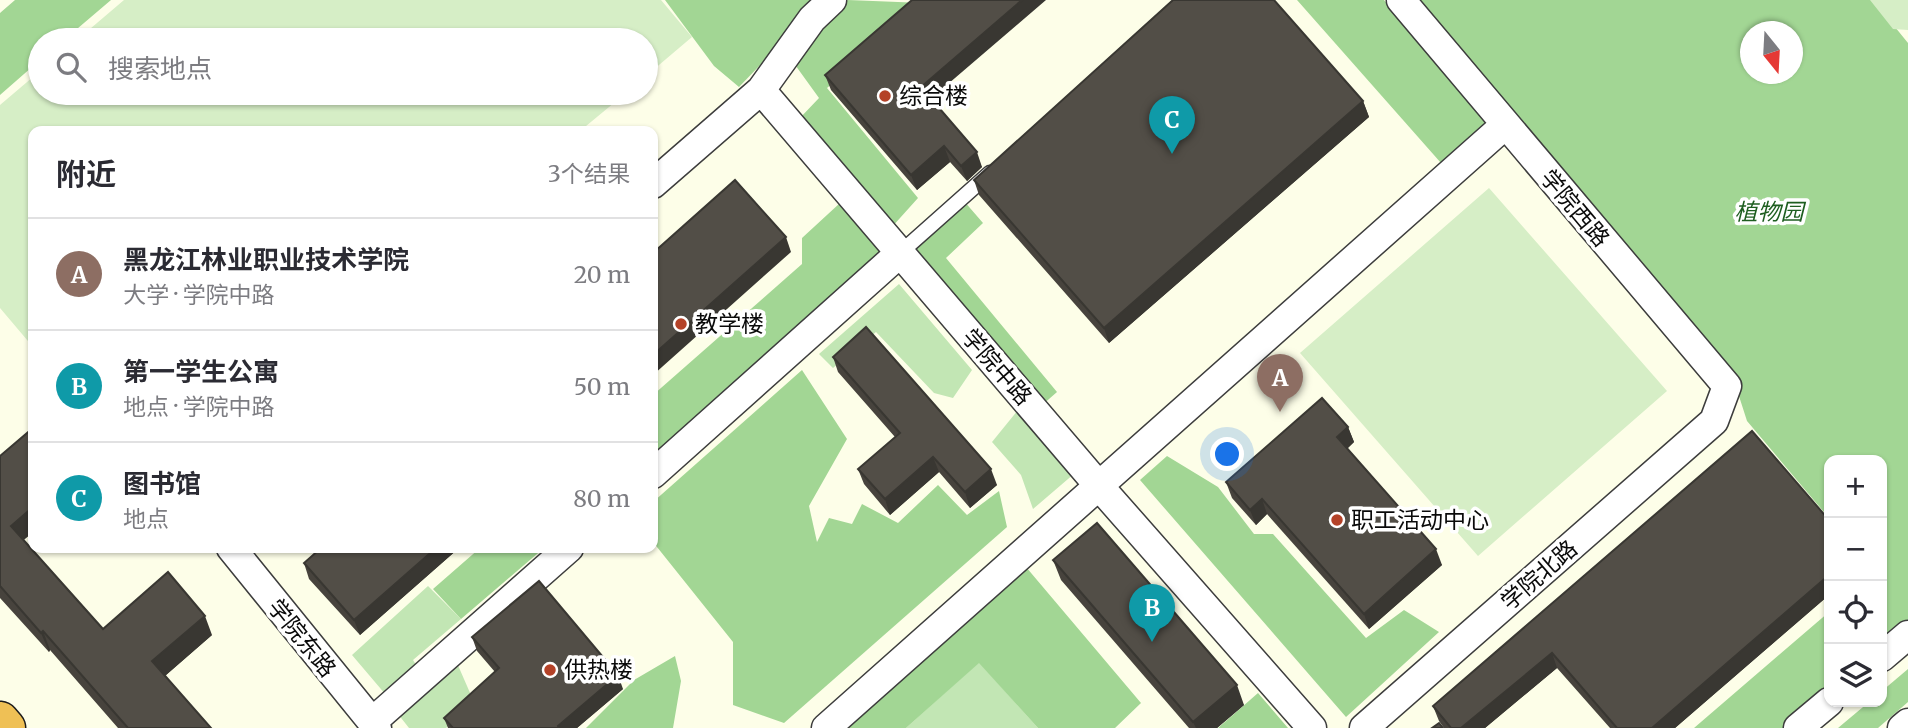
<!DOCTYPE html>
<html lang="zh">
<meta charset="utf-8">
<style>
body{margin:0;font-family:Merriweather,"Noto Sans SC",serif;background:#f7f7f7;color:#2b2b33}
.controls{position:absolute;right:21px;bottom:21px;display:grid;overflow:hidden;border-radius:14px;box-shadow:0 2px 5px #0004}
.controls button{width:63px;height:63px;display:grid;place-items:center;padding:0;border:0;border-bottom:2px solid #e1e1e2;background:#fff;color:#2b2b33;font:35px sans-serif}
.compass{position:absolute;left:1740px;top:21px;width:63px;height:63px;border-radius:50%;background:#fff;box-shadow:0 2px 5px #0004;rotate:162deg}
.you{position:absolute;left:1228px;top:455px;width:24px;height:24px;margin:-18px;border:5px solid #fff;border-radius:50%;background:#1a73e8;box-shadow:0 0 0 10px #1a73e833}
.badge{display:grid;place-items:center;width:46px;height:46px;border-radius:50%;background:#b44228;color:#fff;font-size:23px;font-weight:700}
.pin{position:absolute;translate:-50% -58px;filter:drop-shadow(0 2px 4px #0008)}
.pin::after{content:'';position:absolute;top:37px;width:24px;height:21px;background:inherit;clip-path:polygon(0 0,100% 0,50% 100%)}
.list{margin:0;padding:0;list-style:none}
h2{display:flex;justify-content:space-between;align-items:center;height:91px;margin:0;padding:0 28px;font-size:30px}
h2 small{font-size:23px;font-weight:400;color:#7c7c81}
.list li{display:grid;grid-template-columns:46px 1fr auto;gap:21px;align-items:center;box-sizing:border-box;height:112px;padding:0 28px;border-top:2px solid #e1e1e2}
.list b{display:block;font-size:26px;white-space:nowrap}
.list p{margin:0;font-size:23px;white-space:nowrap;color:#7c7c81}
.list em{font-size:23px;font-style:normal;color:#7c7c81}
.icon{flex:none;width:38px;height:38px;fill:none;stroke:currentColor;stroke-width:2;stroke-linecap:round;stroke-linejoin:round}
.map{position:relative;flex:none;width:1908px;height:728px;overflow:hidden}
.search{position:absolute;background:#fff;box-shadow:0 2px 5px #0004;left:28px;top:28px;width:630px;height:77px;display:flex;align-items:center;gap:18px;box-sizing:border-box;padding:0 24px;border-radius:38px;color:#7c7c81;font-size:26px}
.panel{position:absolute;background:#fff;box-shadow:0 2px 5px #0004;left:28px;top:126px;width:630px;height:427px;border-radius:14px}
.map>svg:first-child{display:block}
.green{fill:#c2e6b4}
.forest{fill:#a2d694;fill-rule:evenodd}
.pitch{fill:#d6eec6}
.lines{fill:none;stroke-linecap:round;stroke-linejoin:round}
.lane-casing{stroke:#3d3d3d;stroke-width:17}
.street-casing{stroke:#3d3d3d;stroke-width:31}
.highway-casing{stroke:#1b1b1b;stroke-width:41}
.lane{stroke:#fff;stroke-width:14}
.street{stroke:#fff;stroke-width:28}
.highway{stroke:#efc055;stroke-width:38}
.wall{fill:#47433d}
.shaded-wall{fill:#393732}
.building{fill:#524e47;stroke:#393732;stroke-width:2}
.poi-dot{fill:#b44228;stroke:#fff;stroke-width:2.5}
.labels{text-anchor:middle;stroke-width:7;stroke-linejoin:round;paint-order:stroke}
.poi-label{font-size:23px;fill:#0a0a0a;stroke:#fff;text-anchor:start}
.street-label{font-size:23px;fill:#0a0a0a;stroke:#fff}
.park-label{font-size:23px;font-style:italic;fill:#1e5e20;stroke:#fff}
</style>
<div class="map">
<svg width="1908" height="728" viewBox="0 0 1908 728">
<rect width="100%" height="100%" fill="#fdfee8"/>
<path class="green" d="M899,284L972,370L953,398L934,393L876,332L833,368L819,354Z
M1018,410L1075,473L1033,509L1021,475L992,442Z
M428,586L461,619L413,660L418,668L386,695L352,655Z
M979,662L1038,728H906Z
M457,663L474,702L446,728H409L398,714Z"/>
<path class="forest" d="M15,0H111L64,40H40V60L0,95V13Z
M665,0H823L739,87L714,66Z
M848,0L923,3L827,88L918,198L891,228L799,119L819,98L793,62L819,24Z
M1297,0H1384L1489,121L1441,163Z
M1420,0H1873L1908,43V624L1882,646V460H1829V518L1747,421L1738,393ZM1750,32H1792V74H1750Z
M957,193L983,223L946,258L1057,392L1041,406L902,243Z
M840,203L885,255L653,454V395L802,264V238Z
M802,370L847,439L809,506L817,542L829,518L852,524L862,504L898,523L938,485L967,515L999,491L1007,527L784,723L733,705V642L653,542V502Z
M1167,456L1218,487L1254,534H1273L1366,638L1404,610L1439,632L1346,717L1140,480Z
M480,548H544L461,619L433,589Z
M1026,567L1141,703L1115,728H1038L979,663L906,728H840Z
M1829,612V691L1786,728H1694Z
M675,656L681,681L673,728H586L634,680Z
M1908,669V702L1878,728H1838L1869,702H1882V691Z
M1258,693L1288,728H1218Z"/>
<path class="pitch" d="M124,0H661L692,37L646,76V40H77Z
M1870,0H1908V30L1893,29Z
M40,71V93H626L580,131H33V347L0,308V105Z
M1489,188L1667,391L1478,556L1300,353Z"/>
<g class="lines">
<g class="lane-casing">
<path id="lane" d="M900,253L990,173"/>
</g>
<g class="street-casing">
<path id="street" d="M832,0L812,19L761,90L1099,486L1312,728
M653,184L761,90
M653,474L900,253
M231,548L377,728
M1882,657L1908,635
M372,722L569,548
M826,728L1505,125
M1364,728L1714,421L1727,386L1401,0
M1798,728L1829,702
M1902,728L1908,723"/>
</g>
<g class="highway-casing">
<path id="highway" d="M0,721L6,728"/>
</g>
<use href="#lane" class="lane"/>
<use href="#street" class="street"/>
<use href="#highway" class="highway"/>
</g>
<path class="wall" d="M825,75L931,98L982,167L967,181L950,162L917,190L831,90Z
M1363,101L1369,117L1109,343L979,195L974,180Z
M833,357L997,485L970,508L939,472L890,515L864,484L858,469L895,437L838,372Z
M1348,427L1354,442L1347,449L1442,565L1369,629L1267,514L1256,525L1232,498L1226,482Z
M33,428V532L23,540L103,629L212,635L165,676L211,728H118L50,650L49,652L0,598V456Z
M1829,520V595L1675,728H1610L1557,668L1485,728H1444L1439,721L1433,706Z
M321,548H459L360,635L309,579L304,563Z
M1053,560L1244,705L1217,728H1189L1061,580Z
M472,637L623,689L577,728H448L444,718L495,672L477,651Z"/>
<path class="shaded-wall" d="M1022,0H1046L927,102L921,87Z
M1363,101L1369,117L1109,343L1104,328Z
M944,146L950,162L917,190L911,175Z
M977,152L982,167L967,181L961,166Z
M786,237L791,252L653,375V355Z
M1348,427L1354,442L1342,453L1337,437Z
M933,457L939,472L890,515L885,499Z
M991,469L997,485L970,508L965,492Z
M1262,499L1267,514L1256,525L1250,510Z
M33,507V532L18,545L11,526Z
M436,548H459L360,635L354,620Z
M1436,549L1442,565L1369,629L1364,614Z
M1829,575V595L1675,728H1652Z
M205,616L212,635L159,681L152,661Z
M43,631L50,650L49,652L41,633Z
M1552,653L1557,668L1485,728H1461Z
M618,675L623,689L577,728H558V726Z
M1237,685L1244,705L1217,728H1196L1193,722Z"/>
<path class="building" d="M912,0H1022L921,87L977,152L961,166L944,146L911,175L825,75Z
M1173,0H1274L1363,101L1104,328L974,180Z
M735,180L786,237L653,355V253Z
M866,327L991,469L965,492L933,457L885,499L858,469L900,433L833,357Z
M1322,398L1348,427L1337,437L1436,549L1364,614L1262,499L1250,510L1226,482Z
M33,428V507L11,526L103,629L168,572L205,616L152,661L211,728H128L43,631L41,633L0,586V456Z
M1752,431L1829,520V575L1652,728H1617L1552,653L1461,728H1451L1433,706Z
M1097,523L1237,685L1193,722L1053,560Z
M321,548H436L354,620L304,563Z
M539,581L618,675L558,726L559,728H453L444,718L499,668L472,637Z
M1439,723L1443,728H1432Z"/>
<g class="poi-dot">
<circle cx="885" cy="96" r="7"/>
<circle cx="681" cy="324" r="7"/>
<circle cx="1337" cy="520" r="7"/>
<circle cx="550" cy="670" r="7"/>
</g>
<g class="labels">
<g class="poi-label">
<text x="899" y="104">综合楼</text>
<text x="695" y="332">教学楼</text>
<text x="1351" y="528">职工活动中心</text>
<text x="564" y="678">供热楼</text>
</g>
<g class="street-label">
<text transform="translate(1575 208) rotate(50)" y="8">学院西路</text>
<text transform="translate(997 367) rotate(49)" y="8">学院中路</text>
<text transform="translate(1539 575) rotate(-41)" y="8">学院北路</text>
<text transform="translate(302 638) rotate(51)" y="8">学院东路</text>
</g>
<g class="park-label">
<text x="1769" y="220">植物园</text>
</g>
</g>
</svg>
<div class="controls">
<button>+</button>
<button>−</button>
<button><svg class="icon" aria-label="locate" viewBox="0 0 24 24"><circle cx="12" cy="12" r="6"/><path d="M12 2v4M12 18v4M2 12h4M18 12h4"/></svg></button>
<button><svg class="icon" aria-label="layers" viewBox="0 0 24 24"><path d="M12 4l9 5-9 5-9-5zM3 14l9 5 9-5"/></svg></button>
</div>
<svg class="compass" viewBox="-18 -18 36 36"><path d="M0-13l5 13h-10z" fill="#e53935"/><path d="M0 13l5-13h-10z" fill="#7c7c81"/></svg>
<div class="you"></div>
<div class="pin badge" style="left:1280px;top:412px;background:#8d6e63">A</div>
<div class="pin badge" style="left:1152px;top:642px;background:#0f9aa8">B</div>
<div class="pin badge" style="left:1172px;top:154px;background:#0f9aa8">C</div>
<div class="search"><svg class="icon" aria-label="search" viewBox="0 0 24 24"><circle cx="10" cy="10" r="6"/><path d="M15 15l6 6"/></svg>搜索地点</div>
<section class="panel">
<h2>附近<small>3个结果</small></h2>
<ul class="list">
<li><span class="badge" style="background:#8d6e63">A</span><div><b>黑龙江林业职业技术学院</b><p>大学 · 学院中路</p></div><em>20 m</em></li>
<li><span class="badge" style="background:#0f9aa8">B</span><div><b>第一学生公寓</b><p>地点 · 学院中路</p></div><em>50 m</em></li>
<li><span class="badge" style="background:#0f9aa8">C</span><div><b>图书馆</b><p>地点</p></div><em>80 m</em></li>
</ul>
</section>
</div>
